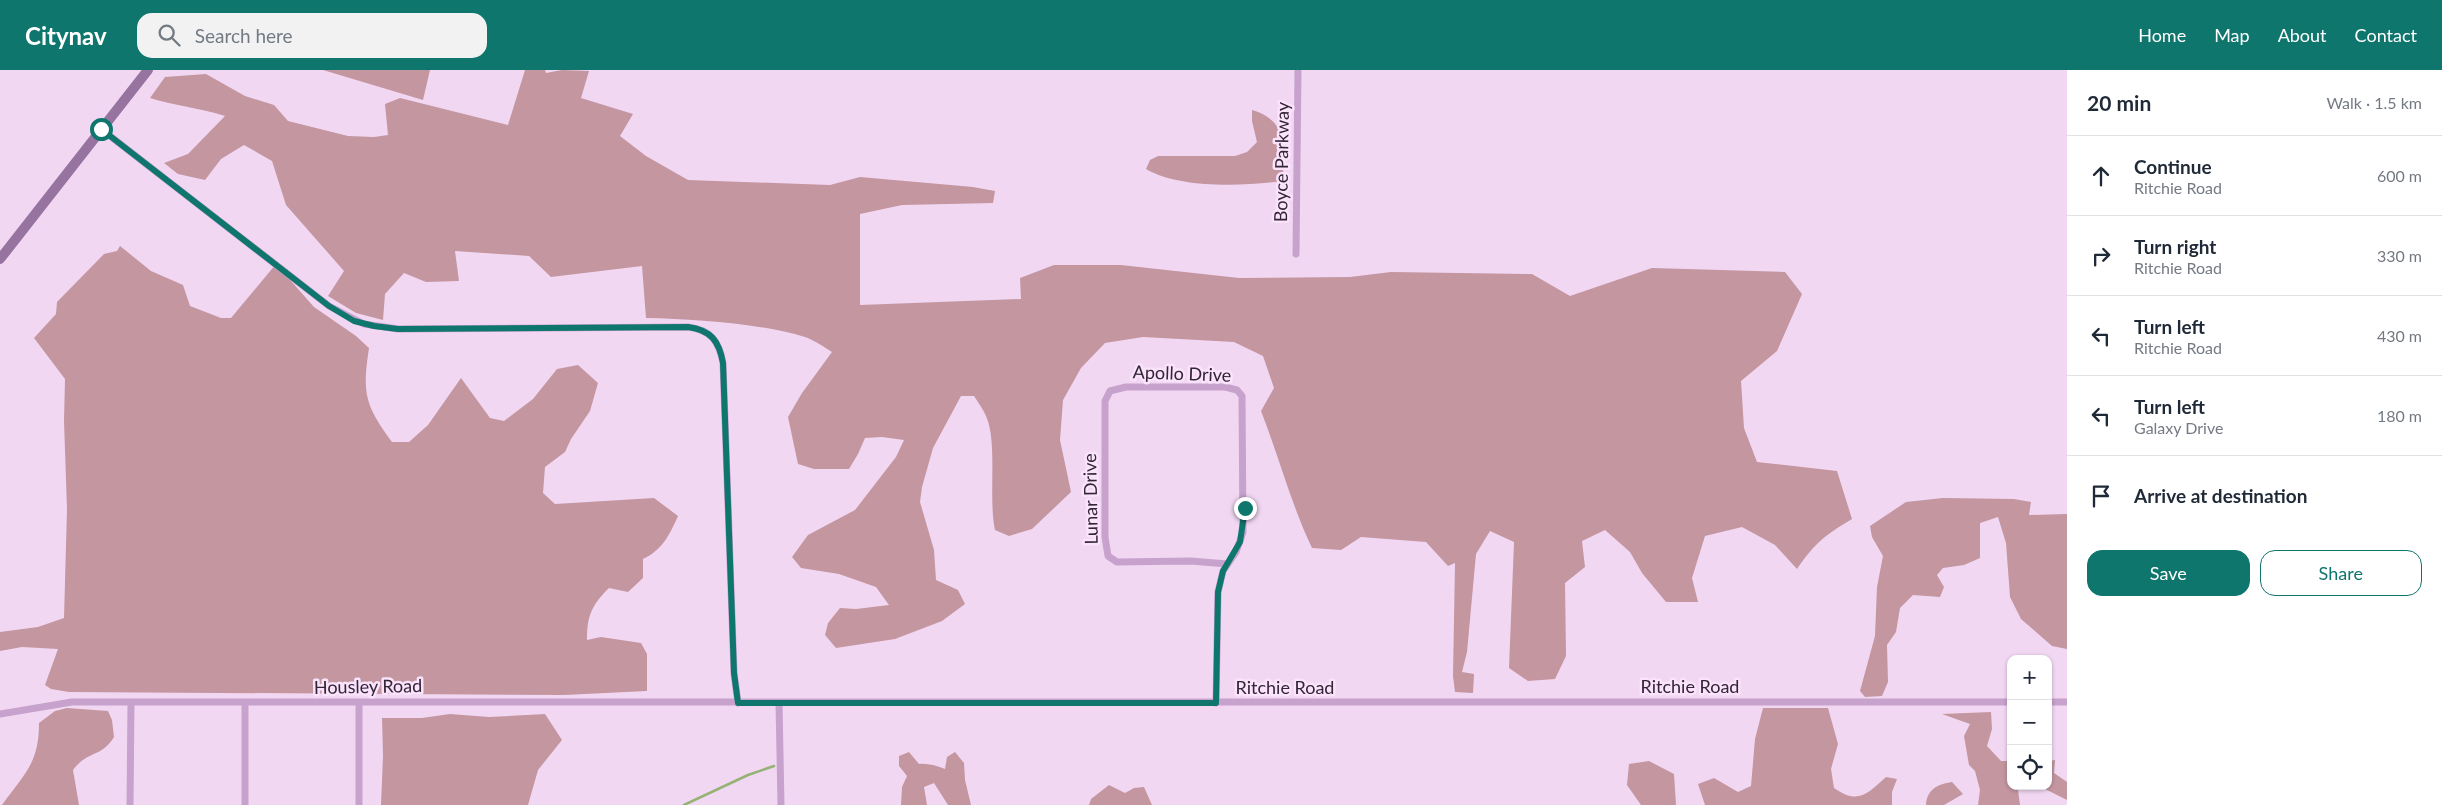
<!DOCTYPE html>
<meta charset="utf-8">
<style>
body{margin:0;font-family:Lato,sans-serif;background:#f2f2f3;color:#1f2937}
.controls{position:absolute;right:15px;bottom:15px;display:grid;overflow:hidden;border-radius:10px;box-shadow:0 1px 4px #0004}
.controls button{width:45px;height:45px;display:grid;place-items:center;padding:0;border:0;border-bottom:1px solid #e0e1e3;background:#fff;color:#1f2937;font:25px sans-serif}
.stop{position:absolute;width:15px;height:15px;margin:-11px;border:4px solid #0f766e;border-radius:50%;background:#fff}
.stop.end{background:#0f766e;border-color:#fff;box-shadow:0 1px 5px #0008}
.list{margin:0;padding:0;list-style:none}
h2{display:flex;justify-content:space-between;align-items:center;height:65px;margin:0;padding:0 20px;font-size:21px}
h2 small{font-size:16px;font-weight:400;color:#747a83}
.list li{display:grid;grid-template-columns:32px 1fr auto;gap:15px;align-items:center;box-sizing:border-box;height:80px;padding:0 20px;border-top:1px solid #e0e1e3}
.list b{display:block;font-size:19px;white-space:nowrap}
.list p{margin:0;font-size:16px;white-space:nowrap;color:#747a83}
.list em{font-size:16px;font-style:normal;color:#747a83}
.actions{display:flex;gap:10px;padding:15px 20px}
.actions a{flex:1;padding:11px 0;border:1px solid #0f766e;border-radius:15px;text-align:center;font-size:18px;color:#0f766e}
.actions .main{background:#0f766e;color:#fff}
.icon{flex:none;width:28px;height:28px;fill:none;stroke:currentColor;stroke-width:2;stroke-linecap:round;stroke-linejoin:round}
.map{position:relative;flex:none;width:2067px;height:735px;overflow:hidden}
header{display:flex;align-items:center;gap:30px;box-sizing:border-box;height:70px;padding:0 25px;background:#0f766e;color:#fff}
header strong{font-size:24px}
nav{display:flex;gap:28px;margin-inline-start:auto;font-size:18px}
.search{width:350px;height:45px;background:#f2f2f3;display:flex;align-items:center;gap:12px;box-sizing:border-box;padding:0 18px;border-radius:15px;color:#747a83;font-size:19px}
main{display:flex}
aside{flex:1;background:#fff}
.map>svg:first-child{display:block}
.green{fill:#c396a0}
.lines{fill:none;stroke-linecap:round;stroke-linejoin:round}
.stream{stroke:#94b273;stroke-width:2.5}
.minor{stroke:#c7a2cc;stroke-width:7}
.secondary{stroke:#9773a0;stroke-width:10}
.route{stroke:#0f766e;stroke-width:6}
.labels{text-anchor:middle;stroke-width:5;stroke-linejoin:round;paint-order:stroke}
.street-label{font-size:18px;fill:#322536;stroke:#fae3fb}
</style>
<header>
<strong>Citynav</strong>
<div class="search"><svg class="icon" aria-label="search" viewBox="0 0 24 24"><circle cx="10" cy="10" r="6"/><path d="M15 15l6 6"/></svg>Search here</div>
<nav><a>Home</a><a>Map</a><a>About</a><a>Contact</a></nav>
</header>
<main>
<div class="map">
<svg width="2067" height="735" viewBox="0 0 2067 735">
<rect width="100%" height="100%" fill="#f2d7f3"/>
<path class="green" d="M323,0H430L423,30Z
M525,0H545L546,3L562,0L589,1L581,28L633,44L620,66L646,86L688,110L830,115L860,107L973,117L995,121L993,133L902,135L860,144V235L1021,229L1020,208L1054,195H1121L1239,208L1350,207L1391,202L1532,204L1570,226L1652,198L1785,202L1802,224L1777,281L1741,311L1744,358L1757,392L1837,401L1852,449C1825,465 1815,473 1797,499L1775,475L1742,457L1705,466L1692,508L1698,532H1666L1642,503L1630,482L1605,460L1582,471L1585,497L1565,513L1566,586L1555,609L1528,611L1509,598L1514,472L1490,461L1476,484L1467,582L1462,602L1474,604L1473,623L1455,622L1453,606L1455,493L1448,496L1426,472L1361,467L1341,480L1312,478C1291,434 1279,387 1261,341L1274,318L1263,286L1234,272L1143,267L1105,273L1081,298L1063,330L1060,370L1071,422L1032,459L1009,466L995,460C988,427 998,373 986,346C983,339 978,332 974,326H961L933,378L922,417L920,432L934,480L936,510L958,520L965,534L942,551L895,569L836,578L825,565L828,553L840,538L856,539L889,535L876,517L839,504L801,498L792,487L808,465L855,440L896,387L904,370L882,367L865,368L858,384L849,399H814L798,394L788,347L802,323L832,282C824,277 814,270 805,267C758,253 695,249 646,248L642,196L551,207L529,186L455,181L459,211L426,212L404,203L385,224L383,250L356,243L328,226L344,201L286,135L272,91L244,75L221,89L205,110L178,104L164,93L188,84L225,46C201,38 175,36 150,28L165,7L206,4L245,26L274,35L288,51L348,66L374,67L388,65L385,34L400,28L508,55Z
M1252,40C1290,51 1283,80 1283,111C1244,116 1180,119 1146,99L1150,90L1158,86H1235L1247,82L1257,72L1252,51Z
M120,176L151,201L183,215L190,236L221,248H231L276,194L314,237L356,266L369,278C362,324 365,335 392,372H409L428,355L461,308L490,348L504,351L533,329L557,299L578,295L598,313L590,341L571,369L565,382L545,397L543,423L555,434L654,428L678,446C669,466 662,480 643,489V508L628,522L609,518C592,535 587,545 587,570L601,567L641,573L647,584V621L564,625L69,622L51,619L45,615L58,579L22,577L0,581V562L38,557L64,548L67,439L64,351L65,309L34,268L56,244L57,232L104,184L117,181Z
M1943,428L2014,429L2031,432L2029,445L2067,444V579L2052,576L2021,549L2010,527L2006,473L1998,447L1980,453V488L1964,495L1943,498L1937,505L1944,517L1940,527L1913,525L1900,538L1896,562L1887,575L1888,612L1882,626L1865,627L1860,621L1875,566L1877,517L1883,486L1872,467L1870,456L1906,432Z
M67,638L108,641L112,650L114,667C101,688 88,680 73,700L79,735H2C24,704 39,694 39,653L55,641Z
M1763,638H1828L1838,674L1831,699L1834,718C1858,735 1867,724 1886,707L1897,709L1892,722V735H1705L1698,714L1714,708L1738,722L1751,716L1755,669Z
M1991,642L1992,659L1987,676L2001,691H2011V716H2023L2018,720L2020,735H1978L1980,720L1975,701L1969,695L1964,666L1970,654L1942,644Z
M450,644L489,647L545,644L562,670L538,700L528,735H381L383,686L382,648H422Z
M909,682L919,694C928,693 937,696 945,699L947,687L955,682L964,693L965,710L971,735H948L934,713L924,717L927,735H901L902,717L907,706L899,696V686Z
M2055,690L2054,703L2067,712V730L2039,716H2048V691Z
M1649,691L1674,704L1676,735H1641L1627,715L1629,694Z
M1952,712L1963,724L1944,735H1926C1927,719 1938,714 1952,712Z
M1109,715L1125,723L1134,718L1144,717L1152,735H1089L1091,729Z"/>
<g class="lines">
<path class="stream" d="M684,735L748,705L774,696"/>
<path class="minor" d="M101,59L329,236L364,254L398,259L688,257C711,260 719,271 723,293L734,603L738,633
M1296,184L1298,0
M2048,632H2067
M779,633L781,735
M1216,633L1218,522L1223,501L1236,482L1243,462L1242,326L1237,320L1225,317H1126L1110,321L1105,331V467L1108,486L1117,492L1191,491L1227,494
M0,644L72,632H2011
M130,735L131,632
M245,735V633
M359,735V633"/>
<path class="secondary" d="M0,189L148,0"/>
</g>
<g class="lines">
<path class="route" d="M101,59L329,236L354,251L374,256L398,259L688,257C711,260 719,271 723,293L734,603L738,633H1216L1218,522L1223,501L1240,472L1245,438"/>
</g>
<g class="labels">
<g class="street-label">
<text transform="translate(1282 92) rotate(-89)" y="6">Boyce Parkway</text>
<text transform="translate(1182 304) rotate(2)" y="6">Apollo Drive</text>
<text transform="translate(1091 429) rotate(-91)" y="6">Lunar Drive</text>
<text transform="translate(368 617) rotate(-1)" y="6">Housley Road</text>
<text x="1690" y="623">Ritchie Road</text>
<text x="1285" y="624">Ritchie Road</text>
</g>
</g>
</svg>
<div class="controls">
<button>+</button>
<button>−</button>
<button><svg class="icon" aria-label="locate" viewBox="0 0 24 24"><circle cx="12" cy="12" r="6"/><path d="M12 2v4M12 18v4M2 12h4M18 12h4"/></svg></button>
</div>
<div class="stop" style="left:101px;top:59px"></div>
<div class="stop end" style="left:1245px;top:438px"></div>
</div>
<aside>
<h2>20 min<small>Walk · 1.5 km</small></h2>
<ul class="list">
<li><svg class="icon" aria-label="ahead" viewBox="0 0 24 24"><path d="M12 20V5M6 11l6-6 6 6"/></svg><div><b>Continue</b><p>Ritchie Road</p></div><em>600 m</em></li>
<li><svg class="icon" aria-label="right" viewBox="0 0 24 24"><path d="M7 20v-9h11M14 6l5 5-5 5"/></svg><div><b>Turn right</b><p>Ritchie Road</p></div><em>330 m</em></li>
<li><svg class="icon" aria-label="left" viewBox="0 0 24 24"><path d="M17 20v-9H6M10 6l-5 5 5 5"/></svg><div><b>Turn left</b><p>Ritchie Road</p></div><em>430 m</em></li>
<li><svg class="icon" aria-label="left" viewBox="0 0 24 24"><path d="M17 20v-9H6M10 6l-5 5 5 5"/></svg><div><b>Turn left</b><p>Galaxy Drive</p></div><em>180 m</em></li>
<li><svg class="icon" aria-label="arrive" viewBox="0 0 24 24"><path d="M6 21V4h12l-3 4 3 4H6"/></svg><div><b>Arrive at destination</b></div></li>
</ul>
<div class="actions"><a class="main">Save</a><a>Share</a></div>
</aside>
</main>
